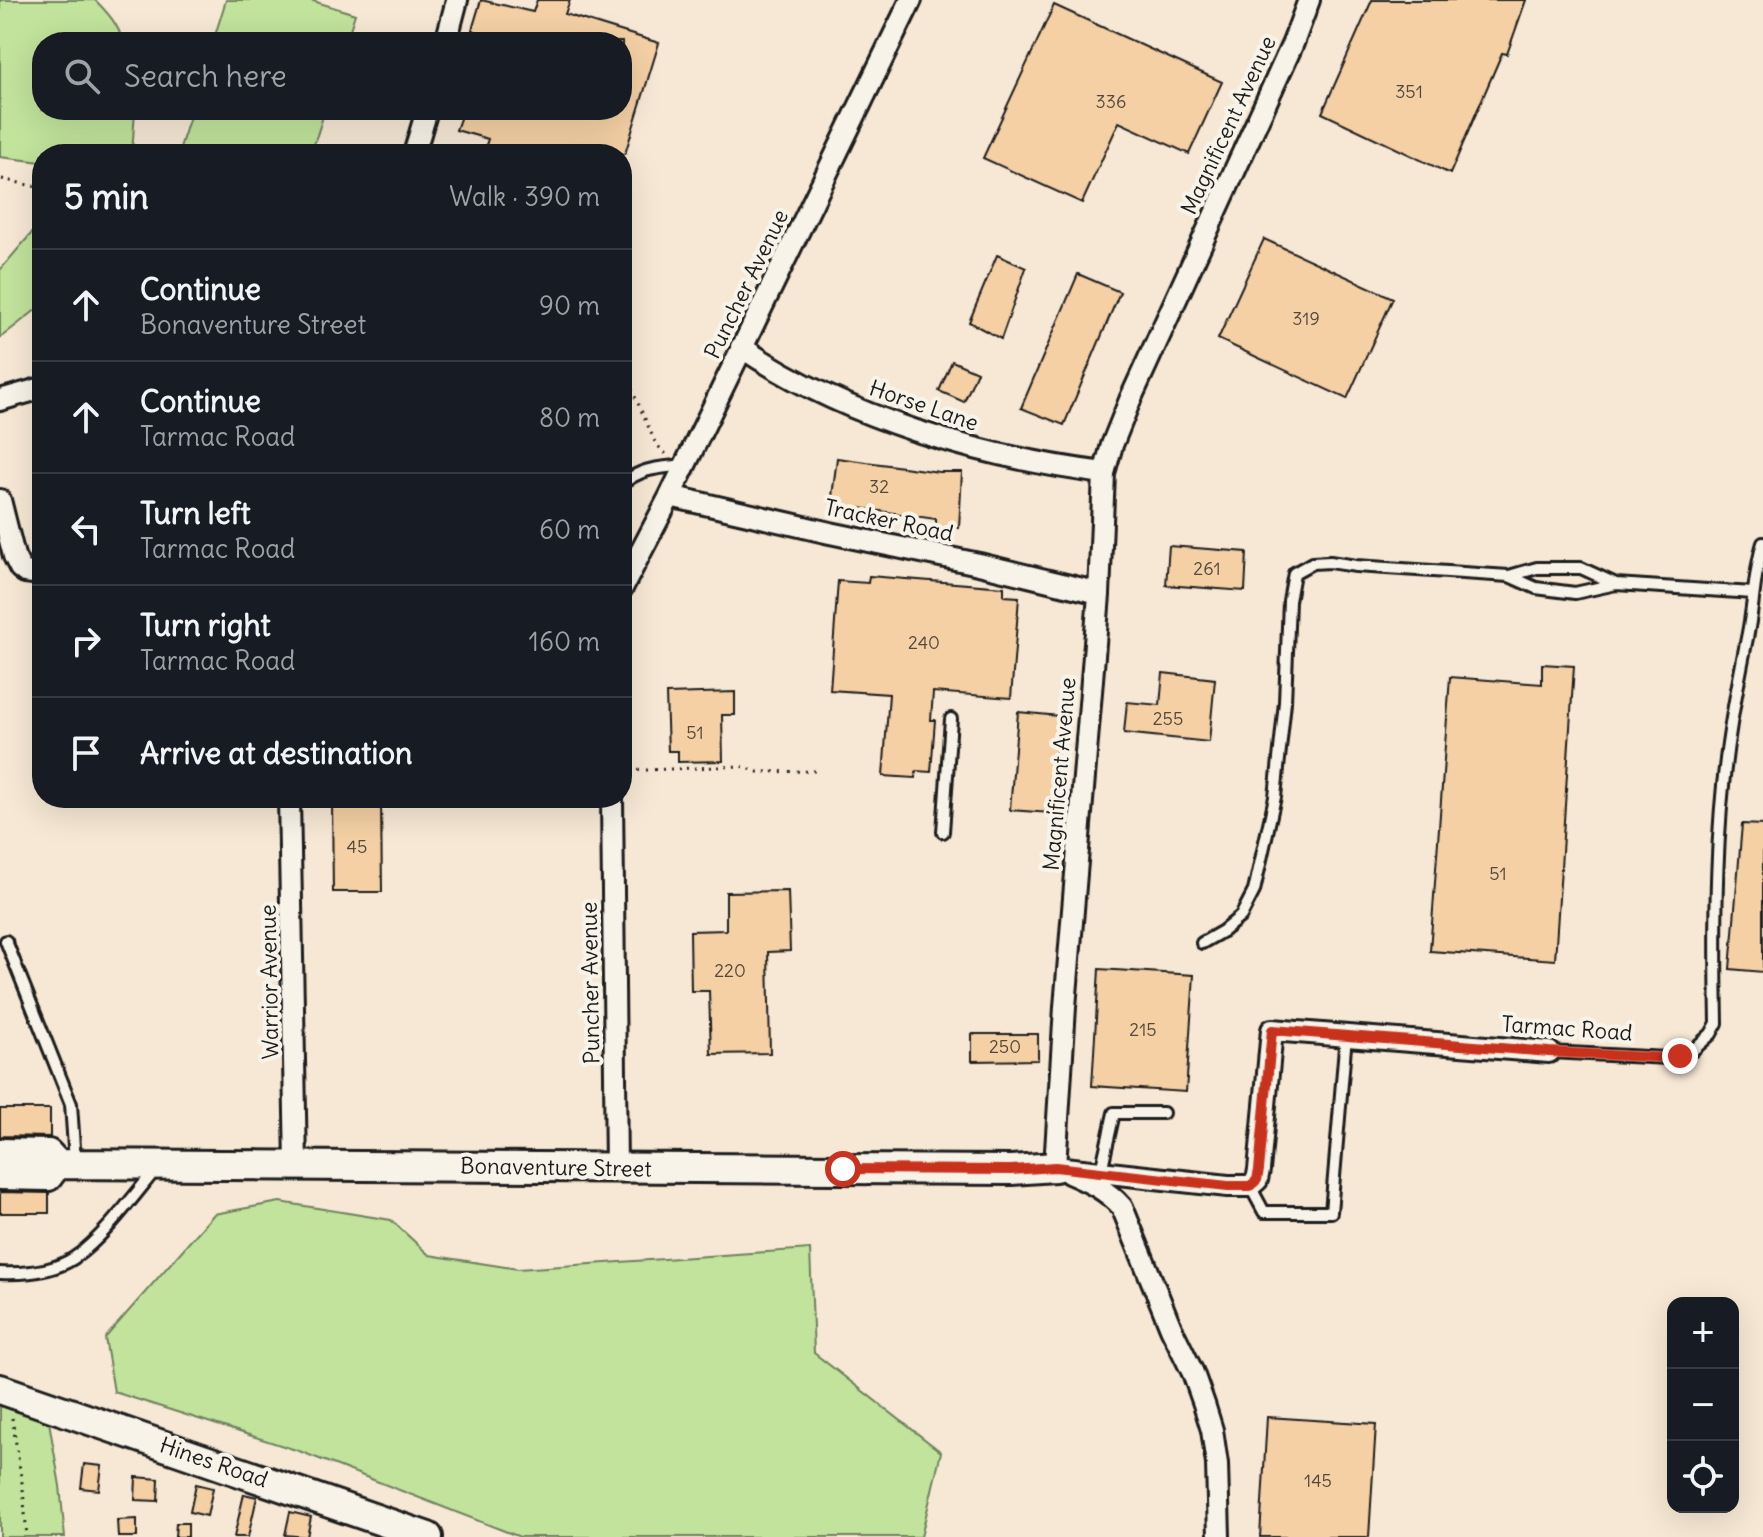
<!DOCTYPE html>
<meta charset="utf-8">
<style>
body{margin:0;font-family:Delius,sans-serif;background:#242831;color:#f1f3f6}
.controls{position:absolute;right:24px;bottom:24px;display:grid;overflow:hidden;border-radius:16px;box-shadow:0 8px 32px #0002}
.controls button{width:72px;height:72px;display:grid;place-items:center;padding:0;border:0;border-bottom:2px solid #363941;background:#171b24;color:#f1f3f6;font:40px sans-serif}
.stop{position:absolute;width:24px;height:24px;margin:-18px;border:6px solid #c8321e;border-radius:50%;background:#fff}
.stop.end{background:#c8321e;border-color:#fff;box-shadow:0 2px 8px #0008}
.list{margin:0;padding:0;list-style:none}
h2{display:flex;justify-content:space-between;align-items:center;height:104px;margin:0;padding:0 32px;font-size:34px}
h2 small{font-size:26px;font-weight:400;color:#9ea1a6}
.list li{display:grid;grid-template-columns:52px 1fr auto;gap:24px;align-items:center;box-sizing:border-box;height:112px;padding:0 32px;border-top:2px solid #363941}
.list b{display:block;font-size:30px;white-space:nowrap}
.list p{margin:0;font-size:26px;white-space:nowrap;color:#9ea1a6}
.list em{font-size:26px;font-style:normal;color:#9ea1a6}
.icon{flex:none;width:44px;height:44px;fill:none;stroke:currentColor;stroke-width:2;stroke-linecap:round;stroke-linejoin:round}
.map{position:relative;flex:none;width:1763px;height:1537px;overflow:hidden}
.search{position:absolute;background:#171b24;box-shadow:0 8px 32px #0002;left:32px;top:32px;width:600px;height:88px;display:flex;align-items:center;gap:20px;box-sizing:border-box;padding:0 28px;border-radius:32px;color:#9ea1a6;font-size:30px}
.panel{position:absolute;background:#171b24;box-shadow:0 8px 32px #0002;left:32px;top:144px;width:600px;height:664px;border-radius:32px}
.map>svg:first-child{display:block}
.green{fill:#c1e39c;stroke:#6e805c;stroke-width:2}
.building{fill:#f4d0a4;stroke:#1c1c1c;stroke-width:2}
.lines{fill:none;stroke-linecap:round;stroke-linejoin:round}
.lane-casing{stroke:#1c1c1c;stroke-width:16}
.street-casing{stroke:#1c1c1c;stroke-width:26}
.secondary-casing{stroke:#1c1c1c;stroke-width:34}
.path{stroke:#1c1c1c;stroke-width:3;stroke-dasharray:2 6;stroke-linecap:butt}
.lane{stroke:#f7f3e8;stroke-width:10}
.street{stroke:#f7f3e8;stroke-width:20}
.secondary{stroke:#f7f3e8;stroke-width:28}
.route{stroke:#c8321e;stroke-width:10}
.labels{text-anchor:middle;stroke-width:8;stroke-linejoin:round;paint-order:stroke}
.number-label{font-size:18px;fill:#52493e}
.street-label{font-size:22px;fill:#1c1c1c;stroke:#f7f3e8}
</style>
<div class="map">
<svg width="1763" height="1537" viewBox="0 0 1763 1537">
<rect width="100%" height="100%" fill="#f6e8d4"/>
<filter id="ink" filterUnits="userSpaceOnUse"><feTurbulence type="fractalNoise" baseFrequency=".0125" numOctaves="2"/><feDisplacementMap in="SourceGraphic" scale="16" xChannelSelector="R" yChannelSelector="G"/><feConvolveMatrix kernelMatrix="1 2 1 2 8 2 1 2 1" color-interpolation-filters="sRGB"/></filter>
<g filter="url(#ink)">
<path class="green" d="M0,0H95C108,13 118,24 123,42H42V110H135L132,154H42V162L0,157Z
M226,0H310L355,14L346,42H213Z
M192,110H325L311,154H178Z
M42,221V305L0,338V270Z
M280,1202L391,1220L429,1255L518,1269L810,1249L814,1353L941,1452L921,1537H520L299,1451L114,1392L105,1338L214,1214Z
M0,1399L47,1410L60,1486L65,1537H0Z"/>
<path class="building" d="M481,0L533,12L537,0H570L565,14L659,43L625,154H553L536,148L534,154H483L488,139L456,130L463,110H622V42H505L472,30Z
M1372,0H1526L1507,54L1502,53L1450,174L1322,113Z
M1054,5L1222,82L1189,154L1119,122L1082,203L983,158Z
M1264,239L1393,298L1347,399L1218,339Z
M997,255L1026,268L1001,339L969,322Z
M1078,274L1120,292L1064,425L1021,408Z
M952,361L977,372L964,402L939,391Z
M837,458L939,472H962L959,528L936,527V519L831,504Z
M1169,546L1247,552L1245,591L1166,585Z
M869,576L1004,587V596L1019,597L1011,698L933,692L931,720H935L931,772L916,771L915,778L883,776L889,694L830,690L838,581L868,583Z
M1542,664L1574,666L1555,960L1430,951L1450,677L1542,684Z
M1163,673L1215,679L1209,742L1124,733L1127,702L1160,705Z
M735,692V715H722L723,761L678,762V751H668L666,694Z
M1018,712L1059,716L1051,813L1010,810Z
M332,802H381L382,892H333Z
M1742,824L1763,825V972L1730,969Z
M788,891L790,951L768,952L770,1053L711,1054L709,991H691L690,931L726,930V892Z
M1099,969L1194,975L1186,1092L1092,1086Z
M972,1034H1038V1060L972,1061Z
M0,1109H50V1137L0,1136Z
M0,1192L49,1193V1213H0Z
M1267,1417L1376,1424L1369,1537H1260Z
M84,1464L102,1466L99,1490L81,1488Z
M136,1477L159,1479L158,1501L135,1500Z
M196,1484L213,1488L207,1516L190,1512Z
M244,1494L257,1497L248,1537H234Z
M290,1512L311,1517L307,1537L285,1535Z
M137,1519V1537H118L117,1520Z
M176,1523H188V1537H175Z"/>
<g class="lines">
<g class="lane-casing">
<path id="lane" d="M622,484C642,467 660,468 685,465
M1509,576L1536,588L1575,593L1616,584L1753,593
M943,832L951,719
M6,941L71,1104L75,1162
M1202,943L1223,931L1241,916L1254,891L1275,797L1285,702L1289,601L1294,573L1312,563L1330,562L1356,566L1509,576L1537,568H1581L1616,584
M1549,1052L1668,1058L1692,1051L1711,1034L1717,1023C1715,924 1715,822 1731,724C1736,693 1742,663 1748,633C1754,603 1754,573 1763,543
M1101,1171L1114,1113H1163
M1250,1186L1264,1212H1331L1346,1035
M0,1273C25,1274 53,1272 74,1258C103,1238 133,1197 156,1169"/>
</g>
<g class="street-casing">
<path id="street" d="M446,42L457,0
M414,154L427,110
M741,347C845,418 981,457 1104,473
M0,400L42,388
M670,496L830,533L979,564L1099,593
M0,500L14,556L20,568L25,572L42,574
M622,588L670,496L911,0
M289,798L296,1165
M612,798L616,1168
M1055,1167L1065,1007L1099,595L1104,473L1112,445L1130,400L1293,43L1309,0
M1055,1167L1228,1186H1250L1257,1180L1259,1170L1272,1030L1549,1052
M1069,1173C1090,1182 1107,1190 1122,1207L1171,1328L1193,1373L1204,1404L1212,1430L1217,1464L1219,1537"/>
</g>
<g class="secondary-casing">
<path id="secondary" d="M0,1153L48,1154L57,1164L1011,1170L1055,1167
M0,1175L48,1176L57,1164
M0,1389L428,1537"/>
</g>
<path class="path" d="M2,179L42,188
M622,367L656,444L667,455
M622,771L741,766L758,772L819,771
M12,1418L23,1489L27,1537"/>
<use href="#lane" class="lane"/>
<use href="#street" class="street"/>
<use href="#secondary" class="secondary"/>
</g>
</g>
<g class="lines" filter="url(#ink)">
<path class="route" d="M843,1169L1011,1170L1055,1167L1228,1186H1250L1257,1180L1259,1170L1272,1030L1549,1052L1668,1058L1680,1056"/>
</g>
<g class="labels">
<g class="number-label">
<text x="1409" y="98">351</text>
<text x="1111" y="108">336</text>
<text x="1306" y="325">319</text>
<text x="879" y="493">32</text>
<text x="1207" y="575">261</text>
<text x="924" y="649">240</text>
<text x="1168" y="725">255</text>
<text x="695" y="739">51</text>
<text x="357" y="853">45</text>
<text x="1498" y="880">51</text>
<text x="730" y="977">220</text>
<text x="1143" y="1036">215</text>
<text x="1005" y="1053">250</text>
<text x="1318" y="1487">145</text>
</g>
<g class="street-label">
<text transform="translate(1228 125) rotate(-65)" y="8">Magnificent Avenue</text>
<text transform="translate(746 284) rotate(-64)" y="8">Puncher Avenue</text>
<text transform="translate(924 405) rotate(19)" y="8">Horse Lane</text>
<text transform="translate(889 520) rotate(12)" y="8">Tracker Road</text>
<text transform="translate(1059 774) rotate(-85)" y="8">Magnificent Avenue</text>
<text transform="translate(269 982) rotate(-91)" y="8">Warrior Avenue</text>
<text transform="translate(590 983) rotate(-91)" y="8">Puncher Avenue</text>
<text transform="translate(1567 1028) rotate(4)" y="8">Tarmac Road</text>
<text transform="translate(556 1167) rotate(1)" y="8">Bonaventure Street</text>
<text transform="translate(214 1462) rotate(19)" y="8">Hines Road</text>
</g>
</g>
</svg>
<div class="controls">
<button>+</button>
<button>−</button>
<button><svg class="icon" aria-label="locate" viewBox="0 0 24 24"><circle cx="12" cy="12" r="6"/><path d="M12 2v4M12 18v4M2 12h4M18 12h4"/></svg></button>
</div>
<div class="stop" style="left:843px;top:1169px"></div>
<div class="stop end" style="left:1680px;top:1056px"></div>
<div class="search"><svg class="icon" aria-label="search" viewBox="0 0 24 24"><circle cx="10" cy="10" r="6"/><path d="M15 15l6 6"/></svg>Search here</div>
<section class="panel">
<h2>5 min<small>Walk · 390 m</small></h2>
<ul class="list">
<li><svg class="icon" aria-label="ahead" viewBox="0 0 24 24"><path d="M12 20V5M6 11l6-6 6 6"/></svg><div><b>Continue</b><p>Bonaventure Street</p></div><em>90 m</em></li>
<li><svg class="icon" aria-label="ahead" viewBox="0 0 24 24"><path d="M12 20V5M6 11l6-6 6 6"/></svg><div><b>Continue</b><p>Tarmac Road</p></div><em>80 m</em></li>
<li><svg class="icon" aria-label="left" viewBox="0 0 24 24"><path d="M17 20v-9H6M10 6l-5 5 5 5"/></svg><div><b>Turn left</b><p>Tarmac Road</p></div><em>60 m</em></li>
<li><svg class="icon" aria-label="right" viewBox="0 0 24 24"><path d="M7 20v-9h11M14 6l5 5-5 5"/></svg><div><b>Turn right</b><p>Tarmac Road</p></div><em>160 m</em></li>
<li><svg class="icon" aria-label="arrive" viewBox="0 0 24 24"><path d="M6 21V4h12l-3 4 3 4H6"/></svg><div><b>Arrive at destination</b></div></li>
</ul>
</section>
</div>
